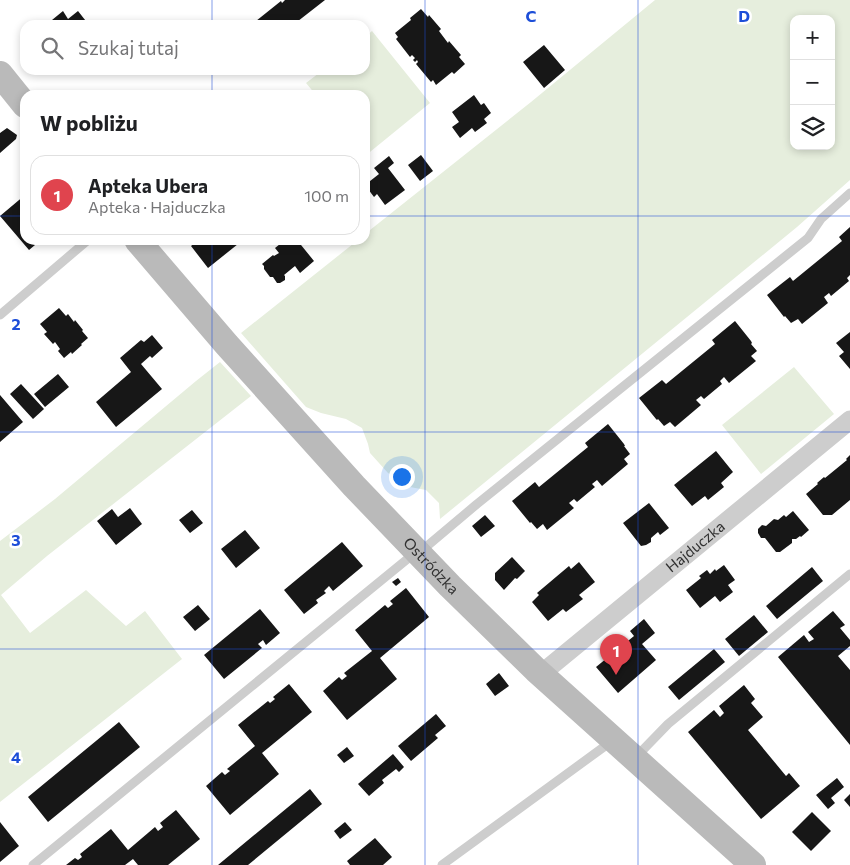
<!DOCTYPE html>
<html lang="pl">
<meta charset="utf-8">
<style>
body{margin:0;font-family:Commissioner,sans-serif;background:#f2f2f2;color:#202124}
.controls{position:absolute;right:15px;top:15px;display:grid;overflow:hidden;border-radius:10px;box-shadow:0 2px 8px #0003}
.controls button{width:45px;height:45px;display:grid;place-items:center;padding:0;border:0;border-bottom:1px solid #e0e0e0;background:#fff;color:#202124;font:25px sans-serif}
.you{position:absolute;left:401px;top:476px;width:18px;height:18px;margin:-12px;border:4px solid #fff;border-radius:50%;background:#1a73e8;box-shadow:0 0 0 8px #1a73e833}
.badge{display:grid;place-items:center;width:32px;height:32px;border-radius:50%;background:#0f766e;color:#fff;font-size:16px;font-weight:700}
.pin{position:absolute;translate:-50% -41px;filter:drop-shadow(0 1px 2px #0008)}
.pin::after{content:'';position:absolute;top:26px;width:18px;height:15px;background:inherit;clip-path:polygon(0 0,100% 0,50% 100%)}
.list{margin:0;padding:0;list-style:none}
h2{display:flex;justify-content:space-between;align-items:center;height:65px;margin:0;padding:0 20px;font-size:21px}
h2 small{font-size:16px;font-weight:400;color:#757577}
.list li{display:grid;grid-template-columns:32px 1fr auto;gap:15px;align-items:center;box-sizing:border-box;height:80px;margin:0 10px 10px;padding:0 10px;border:1px solid #e0e0e0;border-radius:15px}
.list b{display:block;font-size:19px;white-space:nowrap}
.list p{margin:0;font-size:16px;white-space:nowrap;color:#757577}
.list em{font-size:16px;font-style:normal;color:#757577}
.icon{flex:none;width:28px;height:28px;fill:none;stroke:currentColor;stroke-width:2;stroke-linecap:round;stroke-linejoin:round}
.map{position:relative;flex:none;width:850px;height:865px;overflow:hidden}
.search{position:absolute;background:#fff;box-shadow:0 2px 8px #0003;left:20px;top:20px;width:350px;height:55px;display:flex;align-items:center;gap:12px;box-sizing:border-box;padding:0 18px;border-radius:15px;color:#757577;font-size:19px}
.panel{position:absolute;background:#fff;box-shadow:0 2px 8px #0003;left:20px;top:90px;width:350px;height:155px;border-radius:15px}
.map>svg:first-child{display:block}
.green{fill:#e6eedd;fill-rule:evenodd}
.building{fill:#171717}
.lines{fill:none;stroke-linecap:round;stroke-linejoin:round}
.lane{stroke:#cdcdcd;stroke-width:9}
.street{stroke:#cdcdcd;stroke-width:19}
.secondary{stroke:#bababa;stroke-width:26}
.grid{fill:none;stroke:#1d4ed8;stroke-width:1;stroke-opacity:0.55}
.labels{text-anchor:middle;stroke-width:5;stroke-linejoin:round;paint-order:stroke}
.street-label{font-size:15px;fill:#303030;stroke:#fff}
.grid-label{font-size:16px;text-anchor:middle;font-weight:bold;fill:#1d4ed8;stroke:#fff;stroke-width:5;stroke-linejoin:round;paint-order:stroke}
</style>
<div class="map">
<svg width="850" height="865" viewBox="0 0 850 865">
<rect width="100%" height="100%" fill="#fff"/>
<path class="green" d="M655,0H850V180L797,227L440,519L439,503L426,490L410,487L388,473L370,453L368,444L362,428L346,419L321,413L306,407L241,333L358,240H365V234L531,102ZM794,19H831V146H794Z
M372,31L430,103L365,156V95H316L306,83L323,70H365V37Z
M220,362L251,396L47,556L1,595L30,633L86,590L126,626L145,611L182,659L0,802V541L55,499L196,381Z
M794,367L834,414L761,474L722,425Z"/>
<path class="building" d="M285,0H325L293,25H257L259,24L256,21L281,1L282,3Z
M421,9L428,17L429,15L441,29L439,31L448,43L449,41L461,55L459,57L465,64L454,74L452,72L436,85L433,80L431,82L416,64L418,62L417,60L415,62L413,60L415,58L412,55L410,57L396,39L398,37L395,33L411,20L410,18Z
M63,11L68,19L78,11L89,25H54L55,24L52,20Z
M544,45L565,70L544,88L523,62Z
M474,95L481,105L484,103L491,113L484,119L487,123L475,132L472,128L460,138L452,127L459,122L452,112Z
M7,128L17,135L16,139L0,153V133Z
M421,155L433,171L420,181L408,165Z
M389,156L394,163L388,168L405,190L385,205L377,194L374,197L365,185L379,174L374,168Z
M25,195V240H41L29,250L0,216Z
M850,227V275L847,278L849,281L831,296L829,293L824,297L828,303L802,324L798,319L791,323L785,316L784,317L767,295L790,277L793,281L842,241L839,237Z
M198,240H243L208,268L191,246Z
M285,240H297L314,261L300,273L295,266L284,275L285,276V280L280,283H277L273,277H270L264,269V266L262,264L273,255L274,256L279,253L275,248Z
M59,308L66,316L68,314L74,322L75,320L83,330L82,331L88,338L81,344L82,345L72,354L71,352L64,358L58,351L60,349L55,342L53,344L44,334L47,332L40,324Z
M735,321L751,341L752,343L751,344L757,351L751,356L756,361L729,383L724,377L720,381L722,384L704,399L701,396L696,400L701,405L675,427L670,422L664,426L658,419L657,420L656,419L639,398L662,380L666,384L715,344L712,340Z
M850,332V369L839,356L844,352L836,343Z
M152,335L163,348L152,358L150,356L141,364L162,389L116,427L96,402L131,372L120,358L141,340L144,342Z
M58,374L69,387L45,407L34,394Z
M21,384L44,409L33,419L10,394Z
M0,395L23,422L0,442Z
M608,424L624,444L625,446H624L630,454L624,459L628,464L602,486L597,480L592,484L595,487L577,502L574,499L569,503L574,508L547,530L543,524L537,529L531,522L530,523L512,501L535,482L539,487L588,447L585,443Z
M716,451L733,472L721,483L724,487L708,500L705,496L692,506L674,485Z
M850,455V500L832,515H823L806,494L818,484L817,483L824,477L825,478L847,460L846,459Z
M649,503L669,528L660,535L658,532L651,538V542L646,545L641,546L623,523Z
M130,508L142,524L116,545L97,521L112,509L118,517Z
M192,510L203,523L190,533L179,520Z
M793,511L809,530L801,537L800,536L796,539H792V543L780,552H776L765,538H761L758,533V529L762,525L766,526L774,519L778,520L784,515L786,517Z
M485,515L495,526L481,537L472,526Z
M245,530L260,548L236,568L221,549Z
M342,542L363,566L333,591L329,586L324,591L326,593L316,600L318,603L304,614L284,590Z
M512,557L525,571L517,579L515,578L504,590L495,580V573Z
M579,562L595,582L579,595L583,599L566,612L563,609L548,621L532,602L539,595L537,593L569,566L571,569Z
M724,565L735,580L728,585L733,592L720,602L715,596L700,608L686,590L701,578L699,576L707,570L710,574L715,569L716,571Z
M812,567L823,581L777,619L766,606Z
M398,578L401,582L396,586L392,582Z
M406,588L429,617L380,658L397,679L347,720L323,691L339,677L342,680L347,676L344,673L372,651L355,630L385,605L388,608L393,604L390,601Z
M198,605L210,619L195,631L183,617Z
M260,609L280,633L266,645L263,640L258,644L262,648L224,679L204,655Z
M833,611L845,625L840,628L850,640V646L838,656L850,670V745L778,657L804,635L809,642L814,639L808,632Z
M754,615L768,632L739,656L725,639Z
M644,619L655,633L642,644L656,660L618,693L596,667L634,636L630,631Z
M714,649L725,662L679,700L668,687Z
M499,673L509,686L495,696L486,684Z
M289,684L312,712L262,753L279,774L230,815L206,786L222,772L225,775L230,771L227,769L255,746L238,725L268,701L270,703L275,699L273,697Z
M744,685L755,699L751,703L763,717L748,730L786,776L789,773L800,786L761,819L688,732L714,710L720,717L724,713L719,706Z
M436,714L446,726L435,735L438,738L411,761L398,746Z
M119,722L140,747L48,822L28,797Z
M347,747L354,756L344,763L337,755Z
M393,754L404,767L399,772L396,769L382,780L384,783L369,796L358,784Z
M837,778L844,787L831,798L835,803L828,809L816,795Z
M310,789L322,804L248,865H218Z
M850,794V807L844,800Z
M176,810L200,839L168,865H138L133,859L125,865H66L75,858L78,860L82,857L80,854L111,829L128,850L155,827L158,831L163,827L160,823Z
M812,812L831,831L811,851L792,832Z
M0,822L19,846L0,862Z
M345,822L352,830L340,839L334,831Z
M375,838L392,857L383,865H350L347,861Z"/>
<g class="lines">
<path class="lane" d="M0,315L88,240
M420,552L477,504L808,238L821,219L850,193
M636,757L668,724L850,574
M33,865L416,552
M442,865L612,741"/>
<path class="street" id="s1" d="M541,674L850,420"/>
<g class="secondary">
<path d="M0,74L25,105"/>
<path id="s2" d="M137,240L227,345L354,486L450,586L536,670L753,865"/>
</g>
</g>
<path class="grid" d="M212,0V25M425,0V865M638,0V865M212,70V95M0,216H25M365,216H850M212,240V865M0,432H850M0,649H850"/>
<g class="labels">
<g class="street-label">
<text dy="5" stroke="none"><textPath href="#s1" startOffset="200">Hajduczka</textPath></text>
<text dy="5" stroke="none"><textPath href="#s2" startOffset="439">Ostródzka</textPath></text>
</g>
</g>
<g class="grid-label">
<text x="531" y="22">C</text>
<text x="744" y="22">D</text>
<text x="16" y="330">2</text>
<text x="16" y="546">3</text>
<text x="16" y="763">4</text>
</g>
</svg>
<div class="controls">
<button>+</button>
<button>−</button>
<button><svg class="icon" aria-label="layers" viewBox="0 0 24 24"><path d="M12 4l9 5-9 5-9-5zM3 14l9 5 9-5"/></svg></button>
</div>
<div class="you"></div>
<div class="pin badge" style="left:616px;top:675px;background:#e0444e">1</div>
<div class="search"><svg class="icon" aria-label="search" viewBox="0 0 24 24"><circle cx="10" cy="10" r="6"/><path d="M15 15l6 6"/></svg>Szukaj tutaj</div>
<section class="panel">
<h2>W pobliżu<small></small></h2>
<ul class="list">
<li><span class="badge" style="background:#e0444e">1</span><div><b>Apteka Ubera</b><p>Apteka · Hajduczka</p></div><em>100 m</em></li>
</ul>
</section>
</div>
